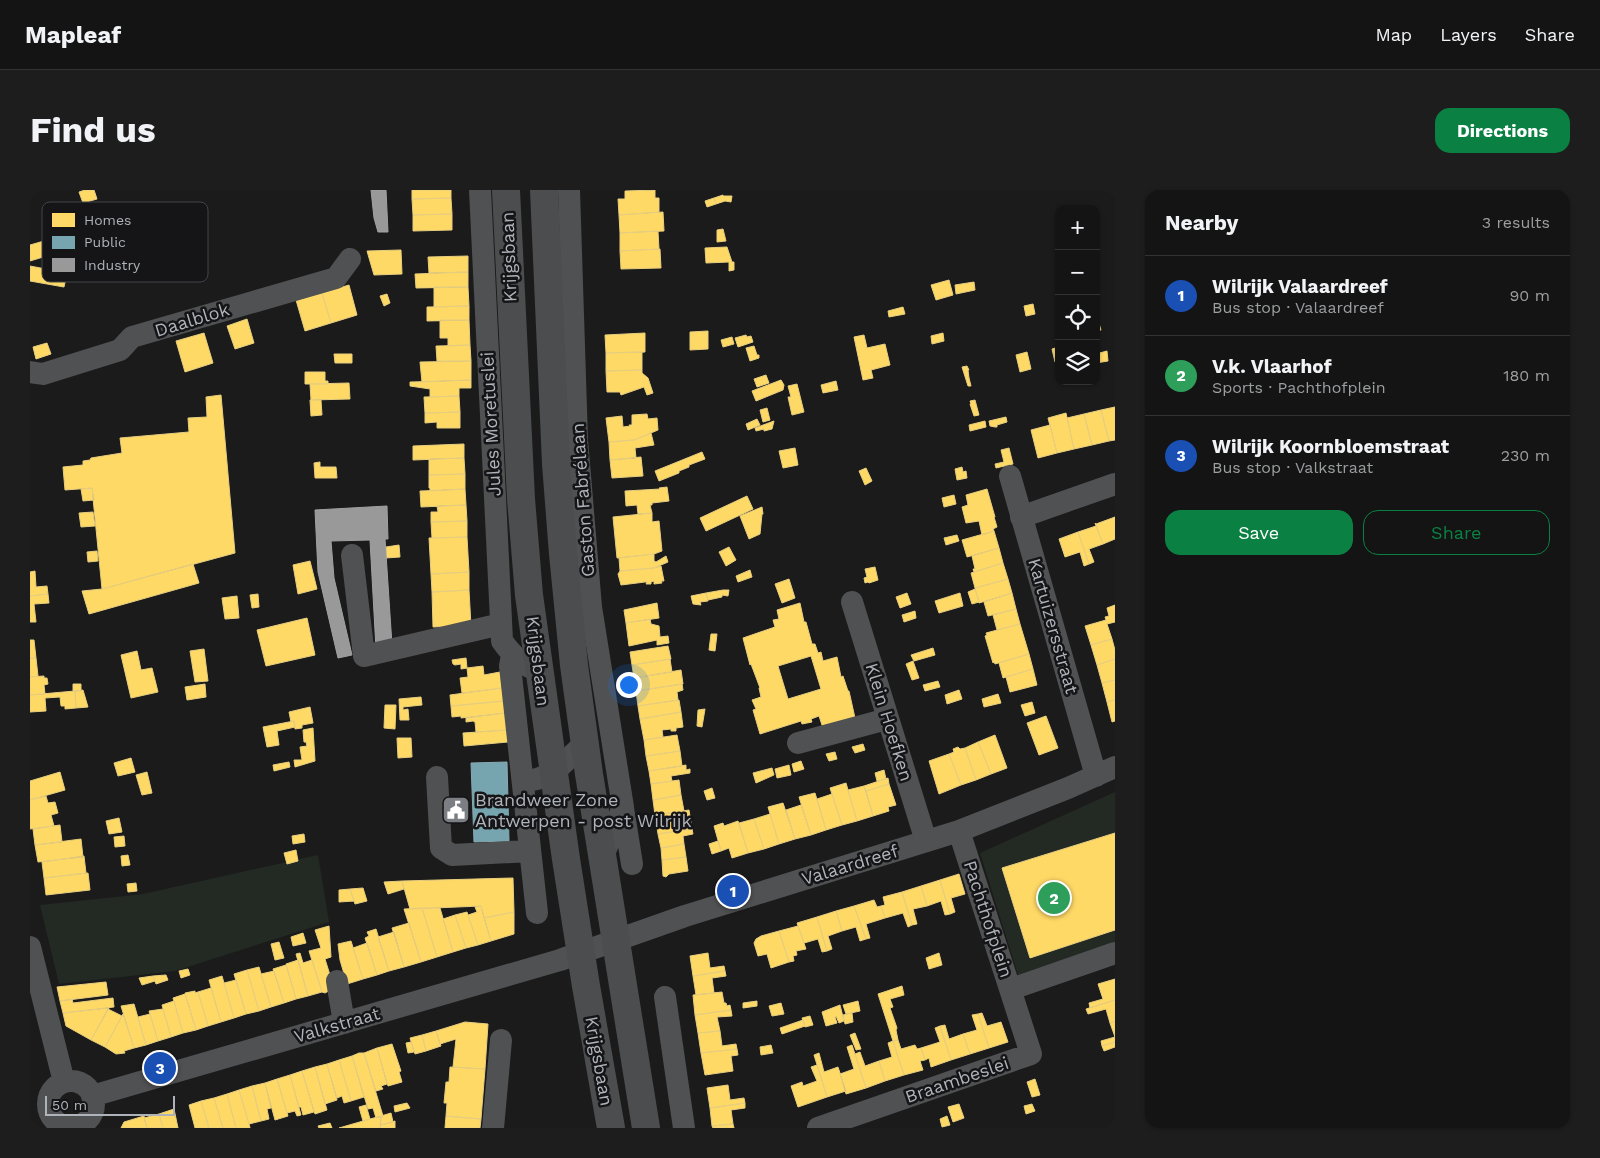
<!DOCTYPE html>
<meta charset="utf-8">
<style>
body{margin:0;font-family:"Work Sans",sans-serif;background:#1d1d1d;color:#f1f3f6}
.controls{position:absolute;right:15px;top:15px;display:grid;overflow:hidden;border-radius:10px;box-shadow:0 1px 4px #0004}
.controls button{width:45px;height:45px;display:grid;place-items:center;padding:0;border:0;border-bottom:1px solid #333334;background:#141414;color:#f1f3f6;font:25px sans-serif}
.scale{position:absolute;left:15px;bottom:12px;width:130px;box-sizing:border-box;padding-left:5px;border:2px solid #aeb3ba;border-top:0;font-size:14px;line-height:18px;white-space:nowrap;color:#aeb3ba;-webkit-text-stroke:4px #151517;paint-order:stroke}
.you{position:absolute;left:598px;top:494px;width:18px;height:18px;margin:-12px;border:4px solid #fff;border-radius:50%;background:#1a73e8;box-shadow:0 0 0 8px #1a73e833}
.badge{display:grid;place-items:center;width:32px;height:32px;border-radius:50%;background:#0b8043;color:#fff;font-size:16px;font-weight:700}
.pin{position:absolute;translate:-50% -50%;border:2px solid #fff;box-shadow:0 1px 5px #0006}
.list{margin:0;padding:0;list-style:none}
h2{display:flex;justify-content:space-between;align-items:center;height:65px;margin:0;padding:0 20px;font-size:21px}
h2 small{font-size:16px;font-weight:400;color:#9d9ea0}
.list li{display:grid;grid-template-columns:32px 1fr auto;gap:15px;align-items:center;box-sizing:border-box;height:80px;padding:0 20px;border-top:1px solid #333334}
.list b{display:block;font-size:19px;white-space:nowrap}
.list p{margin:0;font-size:16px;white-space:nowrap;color:#9d9ea0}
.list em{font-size:16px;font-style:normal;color:#9d9ea0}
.actions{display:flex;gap:10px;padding:15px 20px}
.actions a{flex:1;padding:11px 0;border:1px solid #0b8043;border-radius:15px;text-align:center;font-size:18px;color:#0b8043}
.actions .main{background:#0b8043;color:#fff}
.icon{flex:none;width:28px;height:28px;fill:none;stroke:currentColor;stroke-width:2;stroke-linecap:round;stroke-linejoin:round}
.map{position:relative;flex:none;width:1085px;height:938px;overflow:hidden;border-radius:15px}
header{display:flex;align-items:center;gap:30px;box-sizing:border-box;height:70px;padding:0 25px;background:#141414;border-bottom:1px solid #333334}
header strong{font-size:24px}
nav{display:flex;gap:28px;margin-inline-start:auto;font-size:18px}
.intro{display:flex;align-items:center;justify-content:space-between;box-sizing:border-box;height:120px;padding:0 30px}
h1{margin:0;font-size:35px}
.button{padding:12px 22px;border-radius:15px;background:#0b8043;color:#fff;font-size:18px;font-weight:700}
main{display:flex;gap:30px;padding:0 30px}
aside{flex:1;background:#141414;border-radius:15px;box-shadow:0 1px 4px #0004}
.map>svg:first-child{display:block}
.green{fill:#232923}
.homes{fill:#ffd966;stroke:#e7ce7f;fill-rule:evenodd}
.public{fill:#76a5af;stroke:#87a9b2}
.industry{fill:#999;stroke:#9fa1a3}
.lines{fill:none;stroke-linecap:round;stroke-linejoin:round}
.minor{stroke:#505153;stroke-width:22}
.major{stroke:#4c4d4f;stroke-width:28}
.labels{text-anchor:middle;stroke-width:5;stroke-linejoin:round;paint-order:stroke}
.street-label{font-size:18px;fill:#aeb3ba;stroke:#151517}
.poi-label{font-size:18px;fill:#aeb3ba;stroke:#151517;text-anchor:start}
.key{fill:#151517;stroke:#434448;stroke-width:1}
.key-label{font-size:14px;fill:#aeb3ba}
</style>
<header>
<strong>Mapleaf</strong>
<nav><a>Map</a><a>Layers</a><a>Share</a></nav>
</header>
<div class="intro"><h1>Find us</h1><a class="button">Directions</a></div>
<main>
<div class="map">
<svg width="1085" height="938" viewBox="0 0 1085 938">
<rect width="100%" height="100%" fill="#1b1b1b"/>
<path class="green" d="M1085,602V752L988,785L950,663Z
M288,665L299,732L145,781L29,794L10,715L113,704Z"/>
<path class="homes" d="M55,0H64L67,9L53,13L49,2Z
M382,0H421V8L382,9Z
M625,0V8H629V22L589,25L588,9H595V1Z
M693,5V6H702L701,12L695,11L686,14L684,8Z
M421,8L422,24L383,25L382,9Z
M684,8L686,14L677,17L675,11Z
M633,22L634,41L590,43L589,25Z
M422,24V40L383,41V25Z
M693,39L696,51L687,52V40Z
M52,40L56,54L0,71V55Z
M628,41L629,59L590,61V43Z
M697,57L702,72H704V80L699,81V72L676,73L675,58Z
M630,59L631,78L591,79L590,61Z
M371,60L372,84L344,85L337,61Z
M438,66V82L399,83L398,67Z
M0,76L37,83L34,97L0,91Z
M438,82V97L386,98L385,84Z
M919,90L923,105L906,110L901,95Z
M944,92L945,100L926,104L925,95Z
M319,95L327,125L301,133L292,103Z
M404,97H438L439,116L404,117Z
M292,103L301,133L275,141L266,110Z
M357,104L360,113L354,116L350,106Z
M1003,114L1005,124L996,126L994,116Z
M439,116V130L397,131V117Z
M873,117L875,124L859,127L858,121Z
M1066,127H1067L1071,140L1066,141Z
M217,129L224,153L205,159L197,136Z
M410,130H439L440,155L418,156V148H410Z
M678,141V159L660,160V142Z
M174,143L183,173L155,182L146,151Z
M615,143V162L576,163L575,145Z
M913,143L914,151L902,154L901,146Z
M716,145L717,147L721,146L723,152L708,157L705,148Z
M834,145L837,158L855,154L860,175L841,180L843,188L833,190L824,147Z
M702,147L704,154L693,157L691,150Z
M17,153L21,164L6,169L3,157Z
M440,155L441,171H407L406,156Z
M724,156L727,165H729V168L720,171L716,158Z
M1028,157L1029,171L1025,172L1022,159Z
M1077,161L1078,171L1066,173V164Z
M612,162V180L576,181V163Z
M997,162L1001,179L990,182L986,165Z
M304,164H322V173H305Z
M441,171V190L392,192L390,172Z
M937,176L939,180H938L939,188L941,196H938L932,177Z
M612,180V183L618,188L623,203L617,205L614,197L591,205L590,202H577L576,181Z
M275,182H295V191H298V194H275Z
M736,185L739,193L727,197L724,189Z
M441,190V198H429V206L400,207V199L380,196V192Z
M751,190L754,195L753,200L726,211L722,201Z
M806,191L808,200L793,203L791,195Z
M319,193L320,209L281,210L280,194Z
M767,194L774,222L762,225L758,207H761L758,196Z
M191,205L205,363L72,399L62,298L35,300L33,277L53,275V271L60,270L61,268L92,263L90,248L159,242L158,228L177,227L176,207Z
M429,206L430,222L395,223L394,207Z
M280,210H291L292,225L281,226Z
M945,210L949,225L944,226L940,214H941L940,211Z
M1085,217V250L1079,251L1071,220Z
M737,218L740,230L733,232L730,220Z
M1071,220L1079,251L1062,255L1054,224Z
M430,222V238H407V232L395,233V223Z
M1036,223L1044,259L1027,263L1018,228Z
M617,224L618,229L627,228L628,240L604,250L579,252L576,228L592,226L593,237L600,236L599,235H602V225Z
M1054,224L1062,255L1044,259L1037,228Z
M976,227L977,232L967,235V237H965L960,236L959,231Z
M727,229L730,235L718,240L716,234Z
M744,231L742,239L734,241V239L726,241L725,238Z
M955,231L956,237L940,241L939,235Z
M1020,235L1027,263L1008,268L1001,240Z
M621,243L624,255L605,258L606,268L580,270L579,252L604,250Z
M434,254V268L383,270V256Z
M765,258L768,275L753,278L749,261Z
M979,258L983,274L966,278L965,274L974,272L971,260Z
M672,262L675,269L659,275V277L649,281V283L629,291L625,281Z
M611,267L613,286L582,288L580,270Z
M434,268L435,284L399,285V269Z
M290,272V277H306L307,288H285L284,273Z
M932,277L933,282L936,281L937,288L927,290L925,279Z
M836,278L842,291L835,295L829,281Z
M435,284V299L400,301V298H399V285Z
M637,297L639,311L622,313V315H620L622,323L608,324L607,315L596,316L595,301L630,299L629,298Z
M62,298L64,310L53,311L51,299Z
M435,299L436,315L391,317L390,301Z
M957,299L965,327H964L967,337L963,339L964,341L952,345L949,331L936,333L932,317L938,315L936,305Z
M924,305L926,314L914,317L912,308Z
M717,306L723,319L676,341L670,328Z
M436,315L437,331L401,332V322H408L407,316Z
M732,317L733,324H732L730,344L719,349L710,326Z
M63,322L65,336L51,337L49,323Z
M622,323V332L629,331L632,361L624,364L587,368L583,327Z
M1085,327V349L1073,354L1065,333L1066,334Z
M437,331V347L402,348L401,332Z
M1066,336L1073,354L1059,359L1064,372L1059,374L1048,342Z
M964,341L969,358L937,367L932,350Z
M1048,342L1059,374L1054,376L1050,362L1035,367L1029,349Z
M927,345L929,351L916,355L914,348Z
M437,347L439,382L401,384L399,348Z
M369,355L370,367L356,368V357Z
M699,357L706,370L696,376L689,362Z
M969,358L973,373L944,382L943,379H945L942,366Z
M67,361L68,371L58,372L57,362Z
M624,364V371L626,372L636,366L638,372L624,378L590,381L589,368Z
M280,371L287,399L268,404L263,375Z
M973,373L978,389L945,398L941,383Z
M163,374L169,393L59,424L52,401L72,399Z
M631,376L634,391H631L632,393L624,394V391L621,392V394H616L617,392H615L591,395L588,384L590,381L624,378Z
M845,377L848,390L839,393L838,392L835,393L834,388L837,387L835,379Z
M720,380L722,387L708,392L706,386Z
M5,381L6,397L17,396L18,404L0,406V382Z
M439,382V400L402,402L401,384Z
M759,389L765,408L752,413L745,394Z
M978,389L982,403L949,413L945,398Z
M945,399L949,412L942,414L938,402Z
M439,400L441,436L403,437L402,402Z
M693,400H699L698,406L692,405V407L678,410L676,403Z
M676,403L678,411L670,412L671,415L663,414L661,406Z
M877,403L881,414L870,418L866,407Z
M930,403L933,416L909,423L905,411Z
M982,403L986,419L958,426L954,412Z
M18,404L19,413L4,414L6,432H0V406Z
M228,404L229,417L222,418L220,405Z
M207,406L209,428L195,429L192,408Z
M627,413L629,428L596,433L594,420Z
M770,413L774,432H776L782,454H785L788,463L791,462L793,471L807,467L811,487L813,486L818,501H819L825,528L793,538L789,526L781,529L782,532L772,534L771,531L730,544L723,520L726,519L722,510L731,507L729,498H730L721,474L720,475L713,448L745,437L743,430L749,429L747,420ZM781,466L791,499L758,509L748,476Z
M1085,415V432L1077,434L1082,449L1061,455L1055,436L1076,430L1075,427L1079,426L1077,418Z
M986,419L990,434L967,440L963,425Z
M885,421L886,428L874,432L872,425Z
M277,428L285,465L236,476L227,440Z
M620,429L621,434L629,436L630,447L638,446L639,453L627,455V450L599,456L596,433Z
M990,434L999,464L965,474L964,472L963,473L955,446L957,445L956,443Z
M681,444H687L685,461L679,460Z
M1082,449L1085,460V469L1067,475L1061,455Z
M0,450H4L6,468H0Z
M638,456L641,469L602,475L600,462Z
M903,458L905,465L884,471L881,465Z
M174,459L178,491L165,492L160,461Z
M107,461L111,480L122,478L128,502L101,508L91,465Z
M999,464L1003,479L973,488L969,473Z
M0,468H6L8,486L0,487Z
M436,468L437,478L431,479V474L425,475L423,474L422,470Z
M640,469L642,482L604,488L602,475Z
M1085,469V490L1072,493L1067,475Z
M883,471L889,488L882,490L876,474Z
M453,476L454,485L470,482L472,498L432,503L430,488L438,487L437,478Z
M1003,479L1007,495L980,502L976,487Z
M651,480L653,494L606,501L604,488Z
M14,486V488H17L18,494L14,495L15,504L0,505V487Z
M1085,490V510L1077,512L1072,493Z
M908,491L910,497L895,501L893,495Z
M43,494H51V501H43Z
M175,494L176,507L157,510L155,497Z
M652,494L653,500L647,502L648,510L608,516L606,501Z
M472,498L474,511L421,516L420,505Z
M53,500L58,517L46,518L45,501Z
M929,500L932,509L917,514L915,505Z
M45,501L46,518L35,519V516H31L30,507L15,508L16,521L0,522V505Z
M968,504L971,513L954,517L952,509Z
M391,507L392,515L373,517V520L378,519L379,530H370L369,509Z
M649,510L651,522L610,529L608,516Z
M1085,510V531L1082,532L1077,512Z
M474,511L475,523L431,528V526L422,527L421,516Z
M1002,512L1005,523L995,526L991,515Z
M355,515H366L365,539L354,538Z
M280,517L283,533L272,535V538L265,539L264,531L261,532L259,522Z
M675,519L672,537L667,536L668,520Z
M651,522L653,537L646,538V541H641V539L632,540L633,547L614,550L610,529Z
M475,523L478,540L446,542L445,532L443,531L436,532V528Z
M1016,526L1028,558L1009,565L997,533Z
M264,531L265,537L247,541L249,555L237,557L233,537Z
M283,538L285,571L265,577L264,570H272L270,557L277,556L276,552H274L273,540Z
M478,540V552L434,556L433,543Z
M647,545L650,561L616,566L614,550Z
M965,545L977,578L961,584L948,552Z
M367,548H381L382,567L368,568Z
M948,552L961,584L946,590L935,558Z
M833,554L835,560L825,563L822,557Z
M928,557L930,559L935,558L946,590L931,595L919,564L924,562L923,559Z
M650,561L652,576L619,581L616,566Z
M805,562L807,569L799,571L796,564Z
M919,564L931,595L909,604L899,571Z
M101,568L105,582L88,586L84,573Z
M771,571L774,579L764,582L762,574Z
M259,572L260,577L244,581L243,575Z
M656,575V580L660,579V583L641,586L642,591L621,594L619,581Z
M759,575L761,585L747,588L745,579Z
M742,578L744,585L726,593L723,583Z
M854,580L856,589L847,591L845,583Z
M30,582L35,600L0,610V591Z
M117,582L122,603L112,605L106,585Z
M858,588L859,594L836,601L834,596Z
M649,590L651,605L623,610L621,594Z
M816,593L827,631L812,635L800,598Z
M859,594L866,615L858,617L859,621L843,626L836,601Z
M834,596L843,626L827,631L818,600Z
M682,598L685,608L677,610L674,601Z
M785,603L796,640L781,645L769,607Z
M802,604L812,635L796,640L787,609Z
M651,605L654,621L625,625L623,610Z
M16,606L18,613L25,612L28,623L21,625L24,636L0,639V610Z
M753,613L765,649L749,654L738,617Z
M771,615L781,645L765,649L756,620Z
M659,620L662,639L628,644L625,625Z
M740,624L749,654L734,659L724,629Z
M89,628L92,642L79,644L76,631Z
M724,629L734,659L718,663L709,633Z
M708,631L718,663L702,668L699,658L691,661L684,636L693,633L694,636Z
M30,635L32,652L5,655L3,639Z
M662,639L663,644L653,646L654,654L631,658L628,644Z
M1085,643V740L1000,768L972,678Z
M274,644L275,652L263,654L262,646Z
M94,646L95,656L85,657L84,647Z
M51,649L53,667L8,672L5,655Z
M688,651L691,661L682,664L679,654Z
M654,654L656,667L632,670L631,658Z
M266,660L268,671L257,674L254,663Z
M98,665L100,675L92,676L91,666Z
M54,666L56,683L14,688L12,672Z
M656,667L658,681L639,684L636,687L633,686L632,670Z
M58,683L60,700L16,705L14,688Z
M929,684L935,704L921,708L925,722L920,724L910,690Z
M483,688L484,722L454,728L451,716L380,719L372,691Z
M910,690L920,724L915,725L911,711L897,716L891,696Z
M372,691L374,699L358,704L354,692Z
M106,693L107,701L98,702L97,694Z
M891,696L897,716L883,719L887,734L882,735L872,702Z
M333,698L337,711L325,714L320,699Z
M320,699L324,711L309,712V700Z
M872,702L882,735L878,737L873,723L855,728L851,716L855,715L853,707Z
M844,710L847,717L851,716L855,728L836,734L840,748L836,749L824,716Z
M451,716L461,751L448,755L438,725L447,722L445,717Z
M824,716L836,749L830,751L826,737L812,741L806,721Z
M392,718H410L423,762L407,767Z
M392,718L407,767L391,772L374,719Z
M806,721L812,741L798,746L802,759L797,761L787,727Z
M437,722L448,755L436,758L425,725Z
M484,722V744L461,751L454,728Z
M425,725L436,758L423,762L413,729Z
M787,727L797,761L792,762L788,749L774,753L767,733Z
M379,733L391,772L374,777L362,738Z
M299,736L301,767L295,769L304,798L295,803L292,802L279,761L291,758L285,740Z
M768,736L776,759L766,761L767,765L763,766L764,771L759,772L749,741Z
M346,739L359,781L347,785L335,748L339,746L337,742Z
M749,741L759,772L741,778L737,764L728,766L724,753L726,749L731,746Z
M364,742L374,777L359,781L348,747Z
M273,743L276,753L263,756L261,747Z
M321,751L333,789L317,794L310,770L308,754Z
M249,752L254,768L245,770L241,754Z
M337,753L347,785L333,789L323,758Z
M270,763L273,773L282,770L292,802L278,806L266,764Z
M678,763L680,778L694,776L695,781L663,786L660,766Z
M909,763L912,775L899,779L896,768Z
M268,770L278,806L266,809L256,774Z
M256,775L266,809L254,813L243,779Z
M229,777L241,817L229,821L217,780Z
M158,779L160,785L151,788L149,781Z
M217,780L229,821L216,824L204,784Z
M244,781L254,813L241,817L231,784Z
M695,781L696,786L682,788L684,803L666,805L663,786Z
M136,785L138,790L126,794L123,786Z
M123,786L125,791L112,795L109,788Z
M192,786L204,828L191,832L179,790Z
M1085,789V810L1060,818L1059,813L1073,809L1068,794Z
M206,790L216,824L204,828L194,793Z
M76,792L78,805L30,811L27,797Z
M872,796L874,805L860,809L863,817L860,818L867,838L866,840L868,850L863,851L848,804Z
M181,798L191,832L178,836L168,802Z
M165,801V803L168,802L178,836L166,840L155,803Z
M692,802L694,813H696L697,816L700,815L701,820L665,825L663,805Z
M155,804L166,840L153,843L143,808Z
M83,808L84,817L33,823L30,811L42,809L43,813Z
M1085,810V831L1080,833L1076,819L1058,824L1056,819Z
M144,811L153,843L141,847L132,815Z
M727,811V816L713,818V813Z
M828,811L830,821L816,824L813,815Z
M751,813L754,824L742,826L739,816Z
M104,814L116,855L104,858L91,816Z
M810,815L814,831L809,833L806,826L805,827L807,833L796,836L792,822Z
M79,818L61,850L36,836L33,823Z
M78,819L92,826L75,857L61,850Z
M133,819L141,847L128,851L119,821Z
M701,820L702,826L687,827L690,841L668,843L665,825Z
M822,823L823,832L815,834L813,825Z
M952,823L957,836L971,832L978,852L959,858L948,824Z
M93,824L104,858L94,861L95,863L86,864L75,857Z
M120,824L128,851L116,855L108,827Z
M948,824L959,858L940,864L933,844L947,840L942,825Z
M780,826L783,835L775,837L772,828Z
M773,830L775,836L752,844L750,838Z
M1085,831V852L1072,856L1071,851L1085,847L1080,833Z
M435,832L458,834L455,879L423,877L426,849L410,854L406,841Z
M915,835L919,849L933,844L940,864L921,870L910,836Z
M910,836L921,870L901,877L899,868L895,870L891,858L910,852L905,838Z
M406,841L411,856L396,861L392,845Z
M690,841L692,856L706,854L707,859L671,863L668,843Z
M825,843L831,859L826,860L820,845Z
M392,845L396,861L385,864L380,848Z
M868,850L871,859L885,855L887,859L891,858L895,870L890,871L893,880L874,885L863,851Z
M863,851L874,885L855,891L849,871L862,867L858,853Z
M381,852L384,862L378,863L376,853Z
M1085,852V857L1074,861L1072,856Z
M362,854L371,881L369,882L372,892L358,896L347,858Z
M741,855L743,863L731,865L730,857Z
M822,855L836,898L816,904L810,884L824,879L817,857Z
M347,858L357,894L351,896L353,899L346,901L334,863Z
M707,859L708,865L701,866L703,881L675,885L671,863Z
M830,862L835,876L849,871L855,891L836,898L825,864Z
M329,863H334L353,926L346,928L343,918L338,919L322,866Z
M789,863L794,882L808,877L816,901L797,907L784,865Z
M322,866L334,907L321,911L309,870Z
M309,870L321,911L314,913L312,906L307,908L297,874Z
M297,874L307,910L295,914L285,877Z
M787,875L797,907L768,917L761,896L772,892L773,896L787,891L781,877Z
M285,877L297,920L285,924L272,881Z
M420,877L455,879L451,929L416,926L417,913H414L416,892H419Z
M272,881L284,922L273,925L271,917H269L260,885Z
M260,885L271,925L267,926L265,921L257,923L247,889Z
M247,889L258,926L245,930L235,893Z
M1005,889L1010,905L1002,907L997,892Z
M235,893L241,918L237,919L239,929L231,931L222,896Z
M698,895L700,910L714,908L715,913L680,918L677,898Z
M222,896L231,931L219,934L209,900Z
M209,900L219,934L220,938H206L197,904Z
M197,904L206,938H193L184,908Z
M184,908L193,938H179L171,911Z
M171,911L179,938H165L159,915Z
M377,913L380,918L365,922L364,916Z
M715,913V918L701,920L703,934L682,936L680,918Z
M929,914L934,928L923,932L918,917Z
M1002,914L1005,921L996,924L994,916Z
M336,915L340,929L333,931L329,917Z
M144,919L148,938H133L129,924Z
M361,923L363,932L351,935V926Z
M129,924L133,938H117L114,928Z
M114,926L117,938H91L94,932Z
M351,926L350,938H309L340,929Z
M416,926L451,929L450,938H415Z
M917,926L920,935L912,937L910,929Z
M365,931V938H350L351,935Z
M300,933L302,938H289L288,936Z
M703,934L704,938H683L682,936Z"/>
<path class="public" d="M477,572L479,651L444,652L441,573Z"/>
<path class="industry" d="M341,0H356L358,42H348L344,28Z
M357,316L358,349H355L362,455L346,459L340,350L301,351L304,388L322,465L308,468L288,382L285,320Z"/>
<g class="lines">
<path class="minor" d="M450,0L472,451C482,465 492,475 509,481
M539,0L547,250L561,417L593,617L573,666
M0,182L13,184L90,160L102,147L306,88L320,69
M980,286L1066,586
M991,327L1085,294
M322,365L334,466L471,434
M822,412L896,651
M482,465L480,476L507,723
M768,553L857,529
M407,587L411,658L422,665L500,661
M493,592L507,589L523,583L555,553
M593,618L602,674
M0,757L34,892
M307,791L314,833
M981,799L1085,763
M635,807L654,938
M18 914a23 23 0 1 1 46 0a23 23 0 1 1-46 0Z
M62,906L530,770L655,726L929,641L1038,598L1085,577
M463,938L471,850
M788,938L1001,864L929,641"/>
<path class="major" d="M476,0L491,309L499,405L536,669L556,796L581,938
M514,0L526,274L533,364L544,475L559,584L616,938"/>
</g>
<defs>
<g id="civic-square" transform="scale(1.4375)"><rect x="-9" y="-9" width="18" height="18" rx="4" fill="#7b7e82" stroke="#151517"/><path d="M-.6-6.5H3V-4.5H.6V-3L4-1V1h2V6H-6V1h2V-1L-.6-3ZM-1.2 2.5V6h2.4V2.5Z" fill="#fff"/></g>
</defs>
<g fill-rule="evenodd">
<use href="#civic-square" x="426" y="620"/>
</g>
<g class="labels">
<g class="street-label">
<text transform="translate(479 67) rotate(-92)" y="6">Krijgsbaan</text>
<text transform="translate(162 130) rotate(-17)" y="6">Daalblok</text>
<text transform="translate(461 234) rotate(-93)" y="6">Jules Moretuslei</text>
<text transform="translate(553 310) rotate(-94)" y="6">Gaston Fabrélaan</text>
<text transform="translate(1023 436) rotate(74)" y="6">Kartuizersstraat</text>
<text transform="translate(508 471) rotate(83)" y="6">Krijgsbaan</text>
<text transform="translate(859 532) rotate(73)" y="6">Klein Hoefken</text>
<text transform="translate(820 675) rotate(-17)" y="6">Valaardreef</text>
<text transform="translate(958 729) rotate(72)" y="6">Pachthofplein</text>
<text transform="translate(307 835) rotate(-16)" y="6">Valkstraat</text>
<text transform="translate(569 871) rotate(80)" y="6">Krijgsbaan</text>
<text transform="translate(927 890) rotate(-19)" y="6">Braambeslei</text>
</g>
<g class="poi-label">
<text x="445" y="616">Brandweer Zone<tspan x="445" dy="21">Antwerpen - post Wilrijk</tspan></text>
</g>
</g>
<rect x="12" y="12" width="166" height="80" rx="8" class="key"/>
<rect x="22" y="23" width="23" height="14" fill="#ffd966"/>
<rect x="22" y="46" width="23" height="13" fill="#76a5af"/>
<rect x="22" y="68" width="23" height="14" fill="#999"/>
<g class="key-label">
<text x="54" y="35">Homes</text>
<text x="54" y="57">Public</text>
<text x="54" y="80">Industry</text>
</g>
</svg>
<div class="controls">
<button>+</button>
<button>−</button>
<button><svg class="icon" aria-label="locate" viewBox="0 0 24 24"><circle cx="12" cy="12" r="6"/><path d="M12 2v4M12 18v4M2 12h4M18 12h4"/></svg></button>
<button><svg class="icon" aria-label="layers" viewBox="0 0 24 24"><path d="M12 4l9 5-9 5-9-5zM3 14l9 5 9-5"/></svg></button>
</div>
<div class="scale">50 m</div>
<div class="you"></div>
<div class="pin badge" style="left:703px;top:701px;background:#1a4fb4">1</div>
<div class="pin badge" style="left:1024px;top:708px;background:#2e9e5b">2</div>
<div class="pin badge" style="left:130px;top:878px;background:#1a4fb4">3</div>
</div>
<aside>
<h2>Nearby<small>3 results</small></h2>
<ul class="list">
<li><span class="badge" style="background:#1a4fb4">1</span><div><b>Wilrijk Valaardreef</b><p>Bus stop · Valaardreef</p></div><em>90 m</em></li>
<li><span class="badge" style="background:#2e9e5b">2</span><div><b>V.k. Vlaarhof</b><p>Sports · Pachthofplein</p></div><em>180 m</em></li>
<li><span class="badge" style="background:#1a4fb4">3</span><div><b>Wilrijk Koornbloemstraat</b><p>Bus stop · Valkstraat</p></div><em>230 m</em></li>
</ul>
<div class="actions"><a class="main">Save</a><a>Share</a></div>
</aside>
</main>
